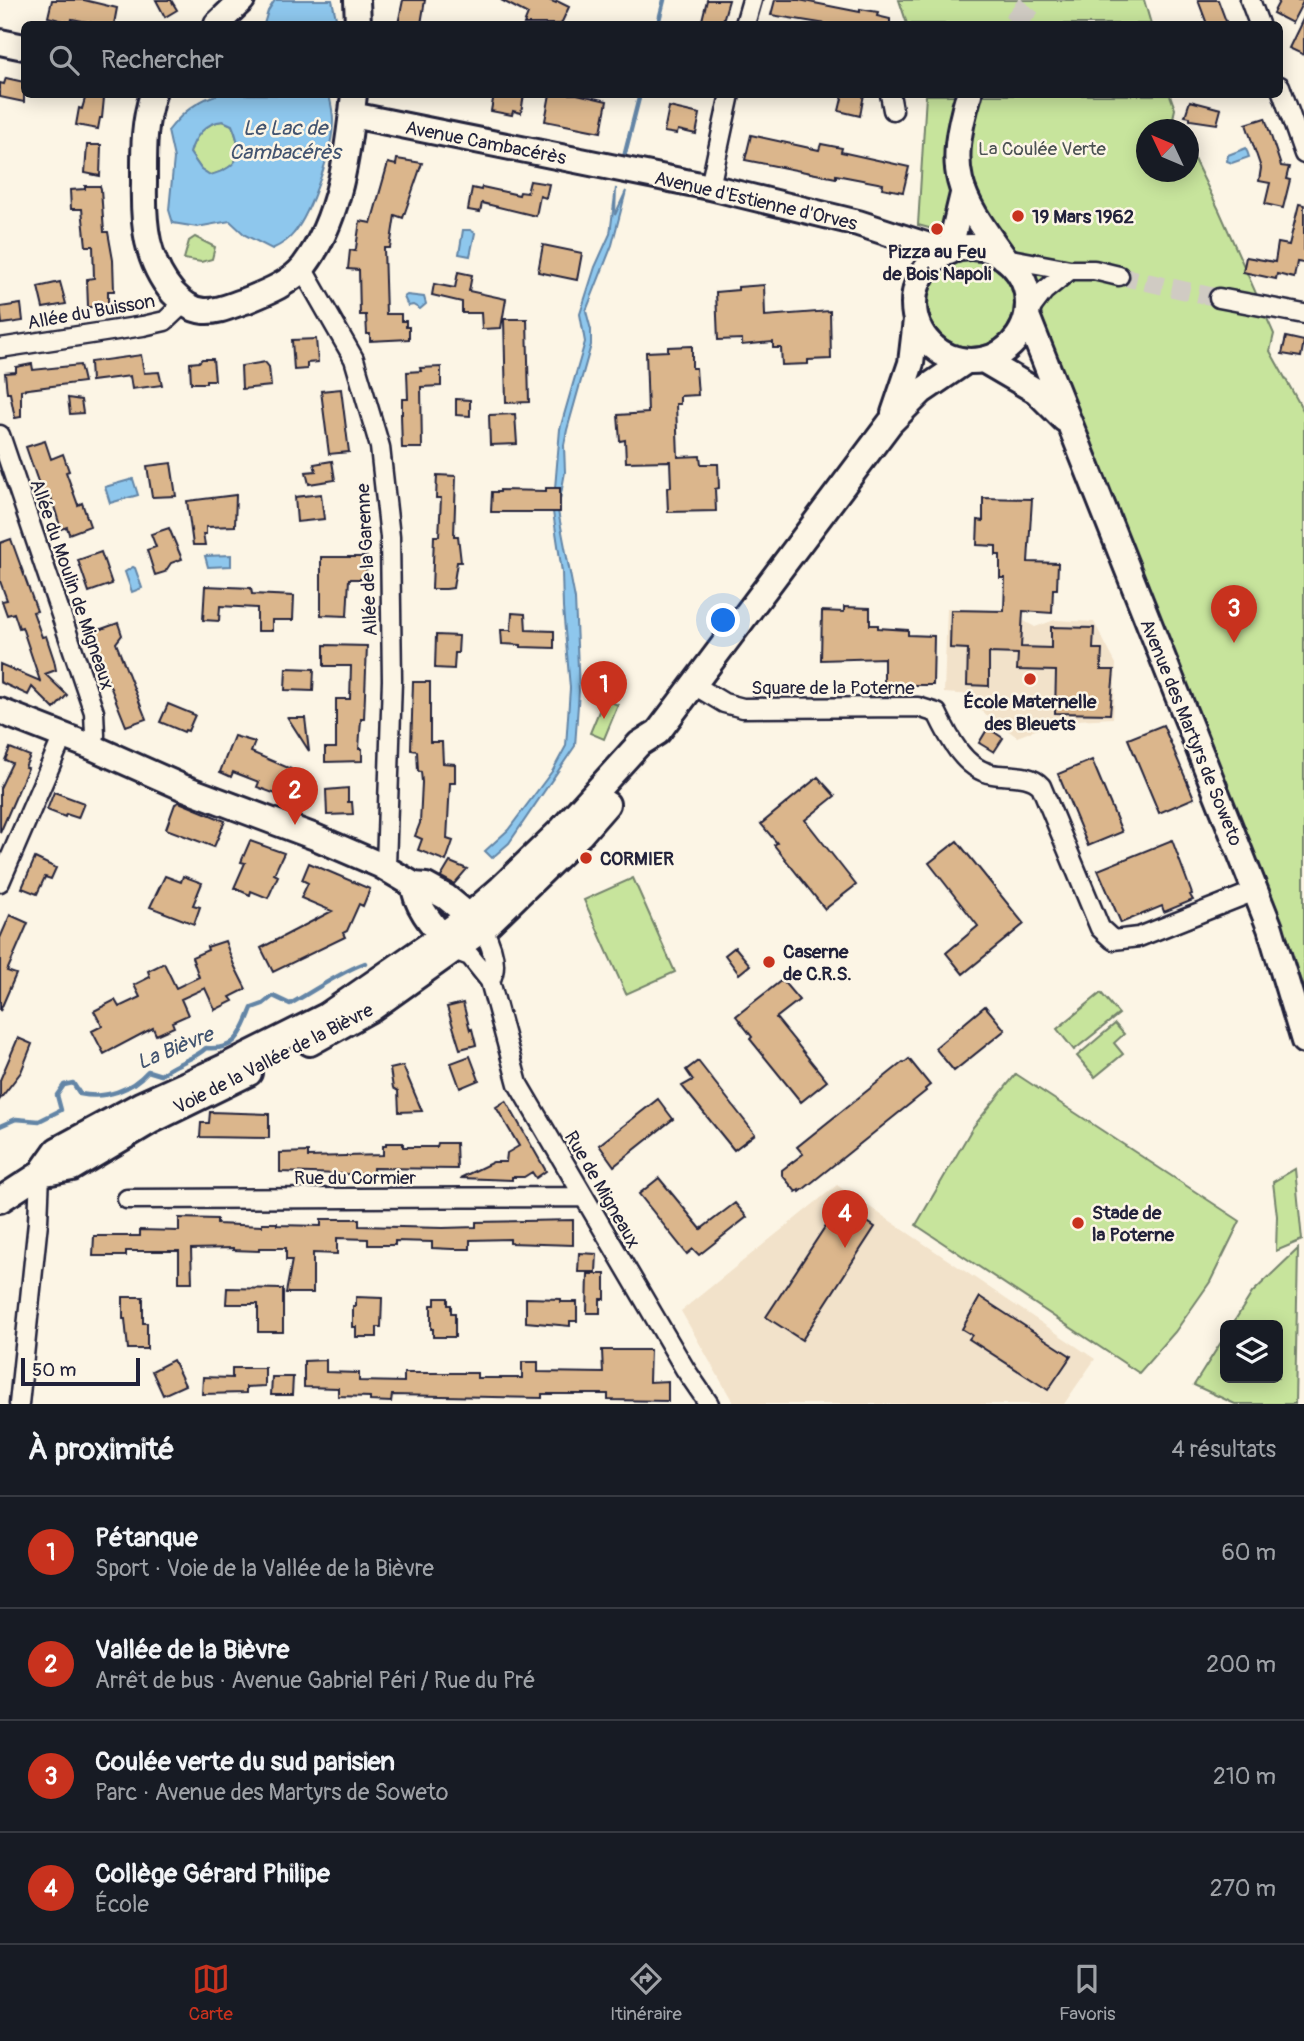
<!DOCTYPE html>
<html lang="fr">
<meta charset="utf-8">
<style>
body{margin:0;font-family:Pangolin,sans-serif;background:#20242c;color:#f1f3f6}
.controls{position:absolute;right:21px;bottom:21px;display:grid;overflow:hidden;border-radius:10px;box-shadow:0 4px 18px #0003}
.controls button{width:63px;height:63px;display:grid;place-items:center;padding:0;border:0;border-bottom:2px solid #363941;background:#171b24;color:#f1f3f6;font:35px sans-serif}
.compass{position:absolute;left:1136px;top:119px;width:63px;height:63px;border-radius:50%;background:#171b24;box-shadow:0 4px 18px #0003;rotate:314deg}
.scale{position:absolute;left:21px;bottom:18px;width:119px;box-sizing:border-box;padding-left:7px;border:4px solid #22223b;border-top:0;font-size:19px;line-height:24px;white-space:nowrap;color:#22223b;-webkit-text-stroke:5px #fcf5e5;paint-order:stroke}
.you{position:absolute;left:724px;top:621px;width:24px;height:24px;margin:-18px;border:5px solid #fff;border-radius:50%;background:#1a73e8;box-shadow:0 0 0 10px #1a73e833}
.badge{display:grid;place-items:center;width:46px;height:46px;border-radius:50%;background:#c8321e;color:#fff;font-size:23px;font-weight:700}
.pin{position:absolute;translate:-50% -58px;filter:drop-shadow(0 2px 4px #0008)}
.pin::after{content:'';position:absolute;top:37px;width:24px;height:21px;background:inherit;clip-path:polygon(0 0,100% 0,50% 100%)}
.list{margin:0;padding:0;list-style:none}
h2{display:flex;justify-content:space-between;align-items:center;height:91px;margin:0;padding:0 28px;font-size:30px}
h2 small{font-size:23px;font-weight:400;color:#9ea1a6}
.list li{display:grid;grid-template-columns:46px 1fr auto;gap:21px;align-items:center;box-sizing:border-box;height:112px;padding:0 28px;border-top:2px solid #363941}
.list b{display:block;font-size:26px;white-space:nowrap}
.list p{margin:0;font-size:23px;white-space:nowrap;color:#9ea1a6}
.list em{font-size:23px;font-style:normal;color:#9ea1a6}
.icon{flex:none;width:38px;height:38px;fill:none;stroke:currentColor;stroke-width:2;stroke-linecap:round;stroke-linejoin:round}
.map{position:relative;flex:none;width:1304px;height:1404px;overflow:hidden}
.search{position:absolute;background:#171b24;box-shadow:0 4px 18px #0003;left:21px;right:21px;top:21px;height:77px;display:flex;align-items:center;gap:18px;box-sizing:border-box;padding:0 24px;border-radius:10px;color:#9ea1a6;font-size:26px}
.sheet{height:539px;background:#171b24}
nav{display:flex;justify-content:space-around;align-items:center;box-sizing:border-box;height:98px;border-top:2px solid #363941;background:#171b24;font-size:19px;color:#9ea1a6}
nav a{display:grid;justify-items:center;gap:4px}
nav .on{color:#c8321e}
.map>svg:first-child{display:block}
.built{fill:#f2e2ca}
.green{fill:#c7e49c;stroke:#74836c;stroke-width:2}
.water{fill:#8ec7ed;stroke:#6385a6;stroke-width:2;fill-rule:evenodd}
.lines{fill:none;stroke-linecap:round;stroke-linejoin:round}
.stream{stroke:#6385a6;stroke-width:4.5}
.building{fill:#dbb68c;stroke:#22223b;stroke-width:2}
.street-tunnel{stroke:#d0cbc3;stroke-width:18;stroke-dasharray:18 9;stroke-linecap:butt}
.secondary-tunnel{stroke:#d0cbc3;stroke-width:24;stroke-dasharray:24 12;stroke-linecap:butt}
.street-casing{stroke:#22223b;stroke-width:23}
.secondary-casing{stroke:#22223b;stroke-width:30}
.street{stroke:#fcf5e5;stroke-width:18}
.secondary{stroke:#fcf5e5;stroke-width:24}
.poi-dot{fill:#c8321e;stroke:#fcf5e5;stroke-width:2.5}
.labels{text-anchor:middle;stroke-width:5;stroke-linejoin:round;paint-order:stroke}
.street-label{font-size:19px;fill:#22223b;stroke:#fcf5e5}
.park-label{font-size:19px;fill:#4b5253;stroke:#fcf5e5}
.poi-label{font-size:19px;font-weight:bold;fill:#22223b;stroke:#fcf5e5;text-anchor:start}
.water-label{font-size:21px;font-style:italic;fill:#425470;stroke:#fcf5e5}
</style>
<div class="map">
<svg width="1304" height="1404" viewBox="0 0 1304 1404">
<rect width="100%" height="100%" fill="#fcf5e5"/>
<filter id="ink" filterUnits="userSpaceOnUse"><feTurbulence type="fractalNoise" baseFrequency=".0143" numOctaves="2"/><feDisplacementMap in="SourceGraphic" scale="14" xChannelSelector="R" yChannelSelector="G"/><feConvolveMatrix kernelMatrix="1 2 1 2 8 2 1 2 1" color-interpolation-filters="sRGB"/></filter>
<g filter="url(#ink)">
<path class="built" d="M947,608L992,610V620L1024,621L1035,627L1055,620L1094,622L1116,664L1113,718L1059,721L1017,737L974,706V695L944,693Z
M837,1185L1095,1359L1064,1404H734L681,1311Z"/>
<path class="green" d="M899,0H1144L1151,24H907Z
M926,95H1170L1175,109L1173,118L1179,129L1146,130V172H1188L1189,149L1219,210L1274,334L1270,351L1304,412V988C1201,744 1104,497 1009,250L918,225Z
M223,121L232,125C244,153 241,167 210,175L201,169L190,153C194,137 206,122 223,121Z
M195,237L215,247L212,259L201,262L184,259L189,241Z
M928 304a43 43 0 1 1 86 0a43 43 0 1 1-86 0Z
M604,699L618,705L604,739L590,733Z
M633,878L675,972L626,994L584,900Z
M1101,993L1119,1014L1074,1050L1057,1029Z
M1115,1024L1124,1034L1114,1043L1123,1054L1095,1077L1077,1056Z
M1016,1074L1240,1221L1210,1282L1175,1332L1139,1373L916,1225L973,1127Z
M1295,1169L1302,1240L1276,1251L1277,1216L1273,1182Z
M1298,1249L1295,1404H1235L1194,1385L1225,1336V1378H1278V1325H1232L1252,1293Z"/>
<path class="water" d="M275,0H332L336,18L333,24H264L268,11Z
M220,94L329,95C331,103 333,113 333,121C333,149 311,212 294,233C288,241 281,245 272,249L245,235L230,221L197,227L173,223L169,210L174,158L168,131C181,114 198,99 220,94ZM223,121L232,125C244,153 241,167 210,175L201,169L190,153C194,137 206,122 223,121Z
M1246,148L1249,157L1232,163L1227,161L1228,155Z
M616,188L615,215L626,191L612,245L586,311L591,330V345L567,430L564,445L565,472L558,511L575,599L579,691L575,746L509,843L492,858L485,851L508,830L553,770L566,746L570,688L563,608L562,572L553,512L560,429L585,342L580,314L595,267L610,234Z
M463,230H470L475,233L470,256L459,254Z
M407,295L424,297L426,304L420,309L413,305L408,306L404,297Z
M133,479L138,495L110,503L105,487Z
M231,555V566L208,567L205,556Z
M133,567L135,568L142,588L132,592L125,572Z"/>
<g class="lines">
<path class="stream" d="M658,24L664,0
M624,157L640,94
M0,1126L16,1119L39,1121L61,1110L57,1095L64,1085L73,1083L80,1094C106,1099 130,1091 148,1071L161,1075C174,1063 192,1061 206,1048C237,1051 242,1032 252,1008L263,1004L273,996L290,1004C314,991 340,972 365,963"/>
</g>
<path class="building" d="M52,0H84L117,8L114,24H97L72,19L71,23L48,17Z
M156,0H171L177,10L165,17Z
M403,0H425L421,24H398Z
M501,0H549L556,3L557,1L569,7L561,24H524L528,14Z
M707,0H729L722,24H701Z
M775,0H799L860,12V9L878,12L877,16L890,19V24H826L771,15Z
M1198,0H1218L1227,24H1207Z
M1280,0H1304L1292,23L1273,13Z
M1304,17V55L1289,48Z
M6,78L24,82V102L0,97V83L4,84Z
M494,94H524L521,113L513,111L512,115L491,111Z
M550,94H577L607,101L601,132L545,121Z
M843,94H864L860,116L839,111Z
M86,95L104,98L102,118H100L98,129L76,125L79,108L82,109Z
M1190,101L1221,109L1217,124L1190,120V117L1185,116Z
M669,107L700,114L696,134L678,130L677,134L664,132Z
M1265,118L1281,166L1289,167L1286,179L1290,180L1283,208L1265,204L1270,183L1259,181L1261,168L1246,124Z
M751,135L819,150L821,144L842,148L841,152L909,167L903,192L882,188L883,184L836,175V178L745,160Z
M87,145H101L100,176L85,173Z
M397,159L422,163L403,218L395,215L390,248H384L386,314H401V321H406V327H409V339L370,341V334H367L366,315H360L359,270L348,269L350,250L355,251L356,248L360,221L371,223L388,163L396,165Z
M530,181L549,184L546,198L540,196L536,216L482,203L480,212L468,210L472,188L481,190L482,187L519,195L520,192L527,193Z
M85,186H100L101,189L104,232H108L113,260L114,291H108V307H88L87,279L94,278L93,246H86L82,209H71L70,190L85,189Z
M1299,204L1304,205V263L1297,262L1294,278L1277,274L1276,279L1243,272L1246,257L1275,262L1278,243L1289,245Z
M543,245L582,253L577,280L538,272Z
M458,272L472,275L469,291L506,299L501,328L482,329L481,313H462V302L432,295L434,284L455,288Z
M60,282L66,304L43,308L38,287Z
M764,285L765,316L830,311L831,359L808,360V364L782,365L781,348H773V342L742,345V339L718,340L716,292L738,290V287Z
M21,304L23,321L2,324L0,307Z
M504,319H527L529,402L506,403Z
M1286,337L1304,341L1301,357L1282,354Z
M316,339L318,362L307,363V369L294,370L292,340Z
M692,346V368H696L698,395L680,396V404H676L678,457L700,456L701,464H718L719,488L715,489L716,511L668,512L667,488L671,487L670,461L626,462L625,440L620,441L618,415L648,413L646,352L668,351V347Z
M141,355L144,373L159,372L162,385L132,389L130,376L91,381L90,362Z
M202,359H213L215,380H206V383H191L190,363L199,362Z
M265,362L269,367L271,386L242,389L241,366Z
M32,364L33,370L80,365L84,382L21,390V417L15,418L10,393H7L5,373L16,372V367Z
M441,367V386L421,387L422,448H402L401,414H402V399H408L407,372L421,371L420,368Z
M341,389L349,452L329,454L321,391Z
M68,398L81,400L83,413L70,414Z
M456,399L470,400V416L456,415Z
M515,414L517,444L490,445L489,415Z
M45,441L51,459L63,454L69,471L66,472L78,505L82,503L90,526L69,534L67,527L61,529L51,497L45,499L42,493L26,447Z
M332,461L335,480L309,484L306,472L316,471L314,464Z
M171,463L176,496L152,497L147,466Z
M437,475L456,476L454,536H458L461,562H457L453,588L446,589H432L434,536H439L441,498H436Z
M546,488H560V512H491L492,492H500V490L546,491Z
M321,494L324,519L297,522L295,497Z
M236,495L235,526L206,527V534H203L205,545H193L187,501Z
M983,498L1032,499L1028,562L1058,563L1057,589H1053L1052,613L1023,611L1021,647L1051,648V627L1094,628L1093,649H1102L1101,670H1114L1110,714L1055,713L1056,671L1017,670L1018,654L989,653V686L967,685L968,649L950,648L951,610L1004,611L1005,578H1000V555H996V546L977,545L978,520L983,521Z
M169,528L182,559L171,563L165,572L155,575L147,550L156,547L151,534Z
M11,539L37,611L33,612L42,637L46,636L54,660L56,670L45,674L67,695L54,709L32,687L28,695L0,682V664L40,681L22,627L19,628L14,613L7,615L2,601L7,600L0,581V543Z
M101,552L112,584L89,592L78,560Z
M321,557H367L366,579H349L347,616L321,615Z
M205,586L251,588L252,594L294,596L293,620H272V631H257V608L220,606L219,621L203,620Z
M844,607L870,608V625H878V628L908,630V635L934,636L933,685H911V689H884V658L821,660L822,611L844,612Z
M512,613L525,614L526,630L554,631V648L521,647V645L502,644L501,630H511Z
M118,623L122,635L116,643L146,719L126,726L99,658L93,632Z
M436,635L459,636L458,653H455L454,669L435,668Z
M324,645L367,646L364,719H361L359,749H362V761L325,762V748H336V699H350L351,666H324Z
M286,668L314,669L313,691L285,690Z
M413,682H430V742H442L443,763L455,764V783H450L447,839L453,841L446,861L418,850L422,839L415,836L420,823L422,782L421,772L418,771L417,751L411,750Z
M168,704L195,715L188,731L185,730L184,732L160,722Z
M288,718H305L309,751Z
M1163,725L1194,798L1159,813L1128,739Z
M988,728L1003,738L994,752L979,743Z
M234,736L255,742L251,752L291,769L281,796L257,787L259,782L233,772L231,777L220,772Z
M10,748L30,756L25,767L28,768L0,833V788L12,763L5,760Z
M1092,760L1122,832L1088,846L1058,774Z
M818,777L835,796L805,820L856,885L825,909L774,845L777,843L761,824Z
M348,788V802H352L353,814L327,815L326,790Z
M54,792L84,803L78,818L66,814L65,817L47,810Z
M179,802L225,821L214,847L166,829L175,804Z
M1172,840L1192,894L1190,895L1193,900L1164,912L1162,906L1121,923L1098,870Z
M250,841L284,853L274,874L278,876L268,898L251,891L250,895L234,888L245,863L241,862Z
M957,841L1024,924L963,974L946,953L978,926L929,863Z
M35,858L56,868L51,879L45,877L37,894L22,888Z
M450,862L467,869L454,884L441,877Z
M309,863L370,889L363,906L359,904L347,931L343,933L345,937L273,972L261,948L332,911L301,898L308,883L302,880Z
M165,876L181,882L183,876L202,883L193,905L200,907L194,924L150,907Z
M10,915L28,923L7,971L16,974L0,1011V938Z
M225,941L234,965L246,989L230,997L233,1001L215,1010L205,988L181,999L188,1015L172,1022L174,1027L156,1035L153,1028L104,1054L92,1031L102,1026L94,1011L115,1000L119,1007L140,997L134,985L150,977L148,971L164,963L176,988L199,977L192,957L208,950L207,947Z
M735,947L750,965L739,974L725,955Z
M782,980L799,1000L776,1018L827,1081L801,1102L750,1039L752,1037L736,1016Z
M463,1003L470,1030L472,1029L476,1045L460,1049L447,1007Z
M985,1006L1005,1030L954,1071L935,1048Z
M18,1038L32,1044L21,1072L0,1099V1080Z
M470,1056L479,1080L460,1088L451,1063Z
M909,1059L930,1085L925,1089L926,1091L800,1192L799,1190L796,1192L782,1175V1170L803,1154L797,1147L903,1062L904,1063Z
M698,1061L755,1134L734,1150L682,1086L693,1080L686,1070Z
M403,1066L422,1111L399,1112L398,1091L393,1088L390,1069Z
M658,1099L673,1119L614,1166L599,1145Z
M506,1101L546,1171L536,1178L532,1172L524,1177H512V1180L460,1178L493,1162H506L507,1153L519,1146L496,1107Z
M210,1112L269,1114V1138L200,1137L201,1123H209Z
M386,1143H403V1147H437L438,1143H456L457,1169L373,1168V1175L280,1172V1153L308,1152V1157L383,1155V1146H386Z
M659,1178L701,1229L735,1203L747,1217L699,1255L693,1249L687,1254L639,1194Z
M840,1204L875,1227L802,1340L766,1317Z
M179,1218L217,1219V1224L262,1226V1223H277V1225L321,1226V1219H359V1226L443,1228L476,1227V1222L573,1220V1245L510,1243V1239L470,1240V1249H452L432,1248V1242L395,1241V1245H368V1239L337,1238V1254L313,1253V1293H286L292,1260H286V1248H259V1251L233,1250V1248L191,1249L192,1282H179V1251H126V1256H93L94,1236H140V1230L179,1231Z
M579,1253L597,1254L596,1272H578Z
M588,1274H605V1299H600V1313H587Z
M227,1288L283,1289V1332H258V1304H226Z
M123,1297H143V1323H147V1349H128L125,1319H123Z
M356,1297L382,1298L381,1327H377V1337H356V1327H353V1306H356Z
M980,1297L1071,1356L1048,1390L969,1339L972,1335L962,1329Z
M435,1298H448V1305H451V1313H455V1337H433V1329H431V1305H435Z
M526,1298L561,1299V1302H577V1321H570V1326L526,1322Z
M602,1350H650L649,1382L668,1381V1401L608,1400V1394H542V1398L392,1395L391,1402L370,1401V1397L338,1396V1388L304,1387V1361L326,1360V1372L359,1373V1381L404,1382V1373H477V1378H522V1362H538V1372L603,1373Z
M173,1360L185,1385L163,1395L152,1371Z
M232,1368H265V1386L246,1387V1393L202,1394L203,1377L232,1378Z
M272,1377H293L292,1395H271Z"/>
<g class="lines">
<path class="street-tunnel" d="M1119,276L1219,298"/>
<path class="secondary-tunnel" d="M1014,24L1033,0"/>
<g class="street-casing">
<path id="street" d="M1250,0L1259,24
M745,24L752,0
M1280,86L1304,154
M890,94L893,110
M710,187L730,94
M1005,258L1070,270H1094L1119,276
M302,268L354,359L380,447L390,537L392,680L386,867
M1219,298L1304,314
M1028,312L1044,291L1070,270
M0,348L143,326L165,321L183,304
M0,435L94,712L95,735L92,747
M694,685L724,703L743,708L918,707L937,713C948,736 964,769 992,774C1008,777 1029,773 1041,786L1100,928L1113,940L1139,937L1255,891
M0,882L63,736
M483,929C491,944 499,965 490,981
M454,950L470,956L490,981L518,1084L685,1369L709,1404
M127,1199L584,1197
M19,1404L38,1222L40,1174"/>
</g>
<g class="secondary-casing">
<path id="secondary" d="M357,0L358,24
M217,24L242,0
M0,42L24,47
M153,94C143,124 144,153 144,183C143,224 146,261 173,293C182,302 191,310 204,311C219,312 232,305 245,301C265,293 291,283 304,266C340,219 348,152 354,94
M969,94C946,172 957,193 1003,256
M352,115L710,187L858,223L947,252
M914 304a57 57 0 1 1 114 0a57 57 0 1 1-114 0Z
M949,252L963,194
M1027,316L1270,928L1304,1041
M983,360L1036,391L1064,419
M894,413L911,363L916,320
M0,711L92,747L182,787L315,837L380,865L414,885L426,886L446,897L480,925
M414,885C415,907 437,930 451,947
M310,1043L371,1009L483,929L580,835L607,804
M40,1174L72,1168L151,1121L249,1073
M0,1200L40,1174L57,1150L140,1105L222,1068L326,1016L429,945L470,915L501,888L561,830L639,744L658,732L890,423L922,391L966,361"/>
</g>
<use href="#street" class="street"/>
<use href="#secondary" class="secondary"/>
</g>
</g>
<g class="poi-dot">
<circle cx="1018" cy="216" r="7"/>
<circle cx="937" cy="229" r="7"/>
<circle cx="1030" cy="679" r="7"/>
<circle cx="586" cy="858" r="7"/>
<circle cx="769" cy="962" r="7"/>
<circle cx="1078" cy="1223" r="7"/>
</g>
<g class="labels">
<g class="street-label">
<text transform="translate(486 142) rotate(11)" y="7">Avenue Cambacérès</text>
<text transform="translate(756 200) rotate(13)" y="7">Avenue d'Estienne d'Orves</text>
<text transform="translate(91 311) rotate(-10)" y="7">Allée du Buisson</text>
<text transform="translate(366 560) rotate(-93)" y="7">Allée de la Garenne</text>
<text transform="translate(73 584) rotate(71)" y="7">Allée du Moulin de Migneaux</text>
<text x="833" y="694">Square de la Poterne</text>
<text transform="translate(1192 732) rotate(68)" y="7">Avenue des Martyrs de Soweto</text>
<text transform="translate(273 1058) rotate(-27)" y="7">Voie de la Vallée de la Bièvre</text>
<text x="355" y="1184">Rue du Cormier</text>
<text transform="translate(603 1189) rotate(60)" y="7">Rue de Migneaux</text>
</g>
<g class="park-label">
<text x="1042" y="155">La Coulée Verte</text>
</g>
<g class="poi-label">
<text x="1032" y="223">19 Mars 1962</text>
<text x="937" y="258" text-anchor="middle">Pizza au Feu<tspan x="937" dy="22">de Bois Napoli</tspan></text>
<text x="1030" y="708" text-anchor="middle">École Maternelle<tspan x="1030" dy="22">des Bleuets</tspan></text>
<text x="600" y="865">CORMIER</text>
<text x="783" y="958">Caserne<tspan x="783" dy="22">de C.R.S.</tspan></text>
<text x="1092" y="1219">Stade de<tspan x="1092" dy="22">la Poterne</tspan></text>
</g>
<g class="water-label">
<text x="285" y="135">Le Lac de<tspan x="285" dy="24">Cambacérès</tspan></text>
<text transform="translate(175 1048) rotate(-22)" y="7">La Bièvre</text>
</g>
</g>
</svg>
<div class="controls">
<button><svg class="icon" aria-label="layers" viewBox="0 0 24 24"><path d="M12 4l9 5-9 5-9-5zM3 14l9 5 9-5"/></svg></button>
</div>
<svg class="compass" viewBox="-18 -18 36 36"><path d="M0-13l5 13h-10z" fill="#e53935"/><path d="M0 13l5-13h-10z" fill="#9ea1a6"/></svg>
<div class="scale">50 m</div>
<div class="you"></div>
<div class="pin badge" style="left:604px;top:719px">1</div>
<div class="pin badge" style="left:295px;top:825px">2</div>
<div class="pin badge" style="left:1234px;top:643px">3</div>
<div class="pin badge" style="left:845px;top:1248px">4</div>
<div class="search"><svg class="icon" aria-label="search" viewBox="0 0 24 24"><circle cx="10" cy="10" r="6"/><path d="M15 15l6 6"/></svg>Rechercher</div>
</div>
<section class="sheet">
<h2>À proximité<small>4 résultats</small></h2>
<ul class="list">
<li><span class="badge">1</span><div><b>Pétanque</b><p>Sport · Voie de la Vallée de la Bièvre</p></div><em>60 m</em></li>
<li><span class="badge">2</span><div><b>Vallée de la Bièvre</b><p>Arrêt de bus · Avenue Gabriel Péri / Rue du Pré</p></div><em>200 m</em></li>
<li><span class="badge">3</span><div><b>Coulée verte du sud parisien</b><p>Parc · Avenue des Martyrs de Soweto</p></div><em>210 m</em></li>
<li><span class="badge">4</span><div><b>Collège Gérard Philipe</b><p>École</p></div><em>270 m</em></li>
</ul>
</section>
<nav>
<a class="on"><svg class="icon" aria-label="map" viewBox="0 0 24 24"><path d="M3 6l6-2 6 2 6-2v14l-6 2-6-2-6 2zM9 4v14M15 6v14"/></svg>Carte</a>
<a><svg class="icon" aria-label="directions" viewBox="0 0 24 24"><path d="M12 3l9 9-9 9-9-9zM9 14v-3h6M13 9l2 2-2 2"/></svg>Itinéraire</a>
<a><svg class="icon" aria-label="saved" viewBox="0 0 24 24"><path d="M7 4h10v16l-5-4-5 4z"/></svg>Favoris</a>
</nav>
